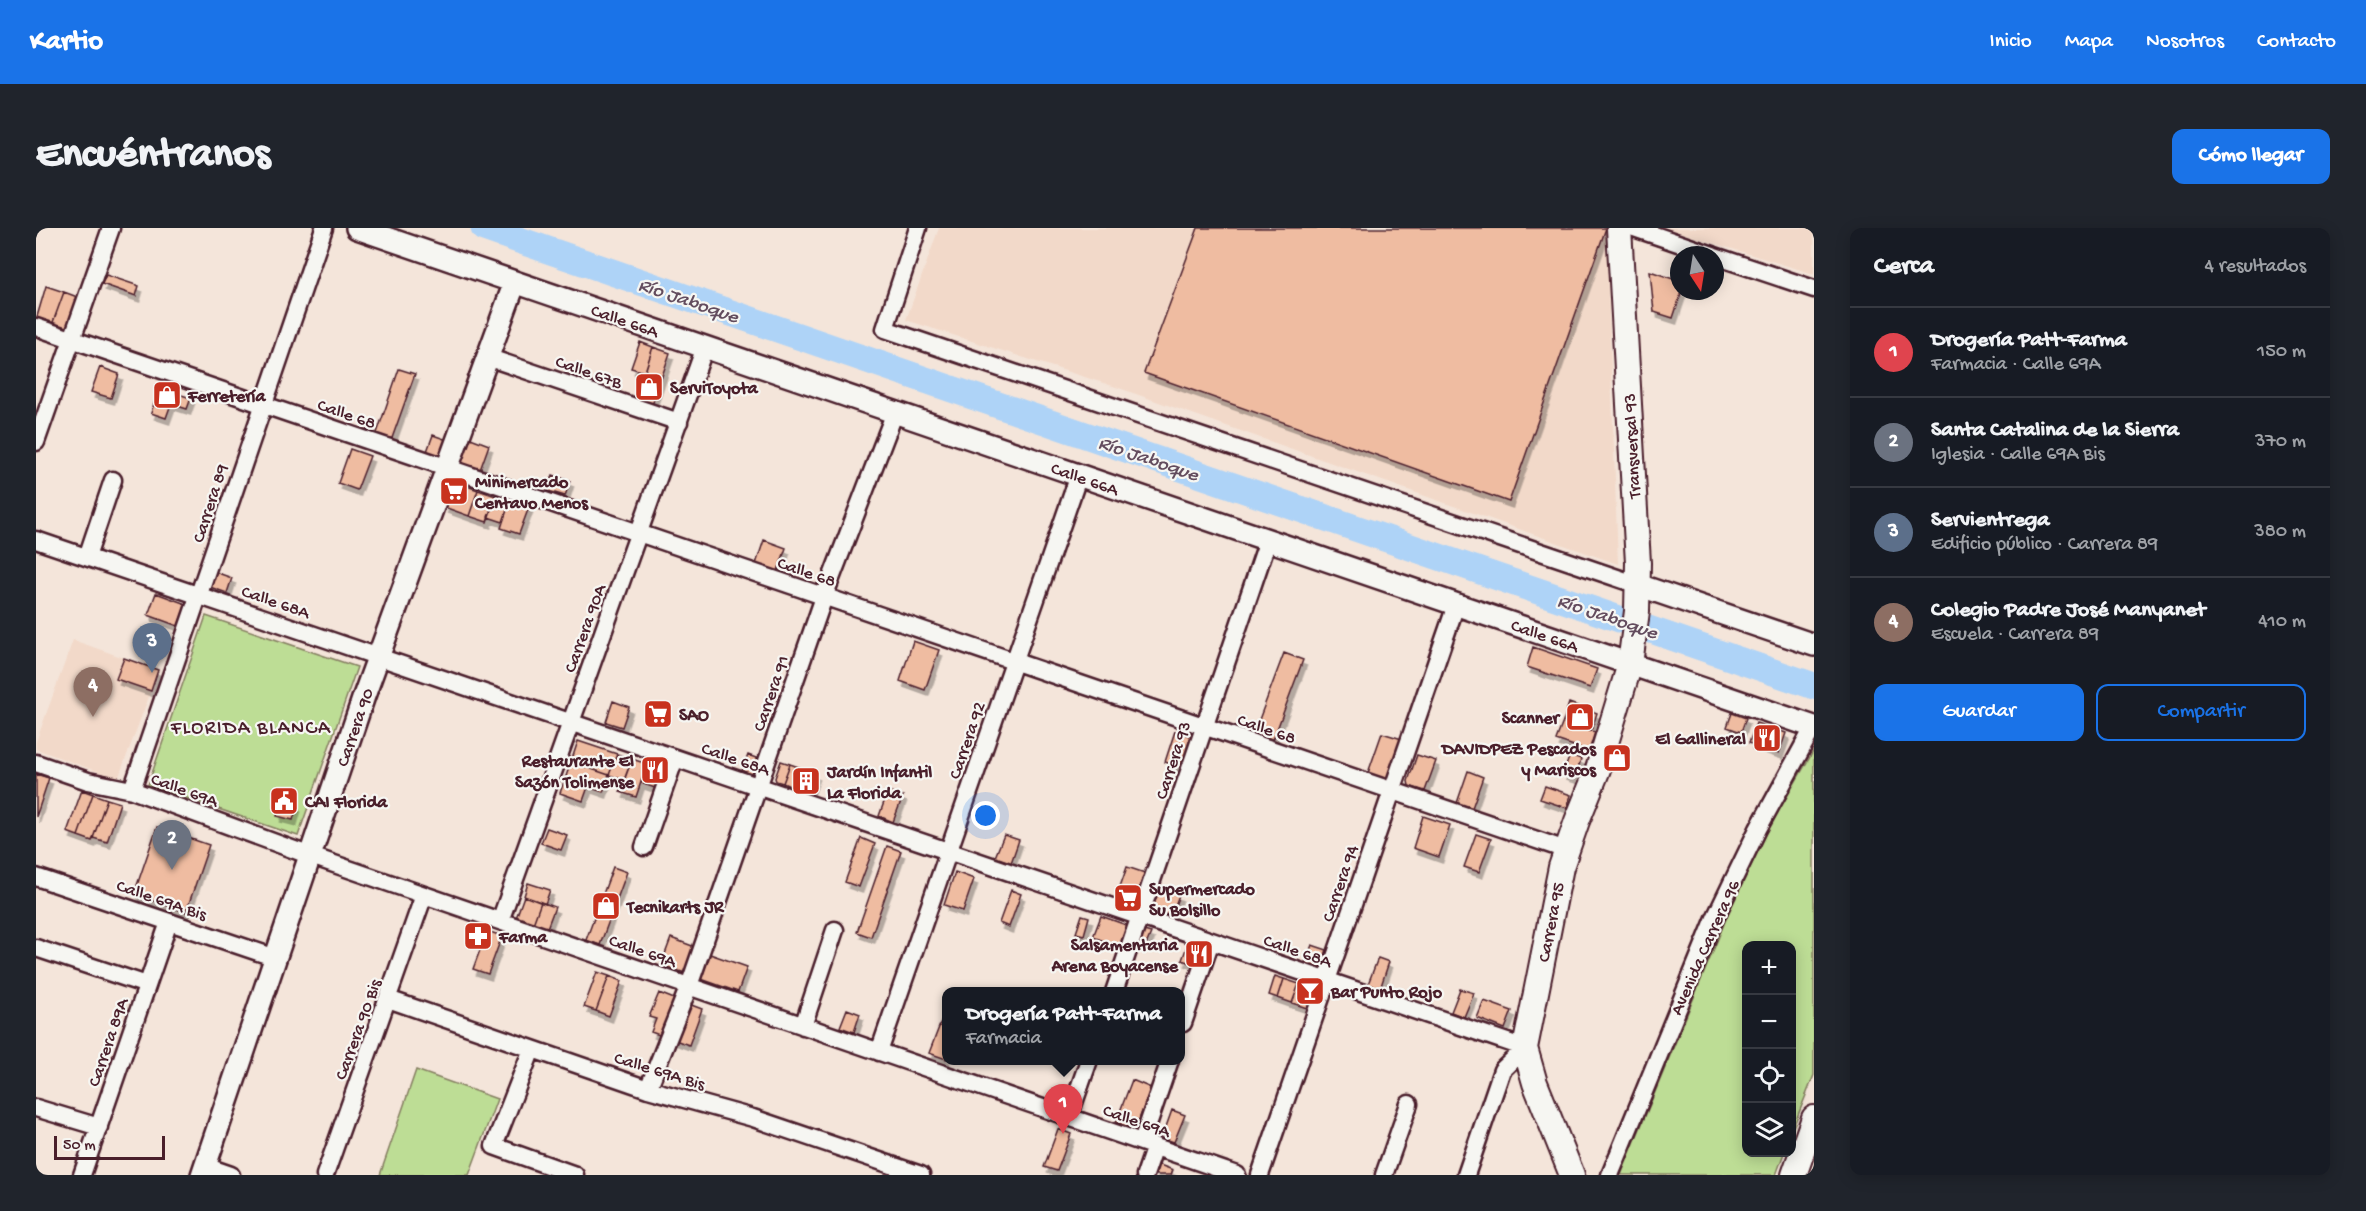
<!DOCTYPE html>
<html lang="es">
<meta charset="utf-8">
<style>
body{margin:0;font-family:"Gochi Hand",sans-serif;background:#20242c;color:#f1f3f6}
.controls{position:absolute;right:18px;bottom:18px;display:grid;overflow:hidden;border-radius:12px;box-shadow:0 3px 15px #0003}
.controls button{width:54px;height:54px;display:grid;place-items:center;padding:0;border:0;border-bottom:2px solid #363941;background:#171b24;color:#f1f3f6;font:30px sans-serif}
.compass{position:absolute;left:1634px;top:18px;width:54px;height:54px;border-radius:50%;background:#171b24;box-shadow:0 3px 15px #0003;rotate:168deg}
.scale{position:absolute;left:18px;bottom:15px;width:111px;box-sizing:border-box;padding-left:6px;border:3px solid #4a1f2b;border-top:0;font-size:16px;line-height:21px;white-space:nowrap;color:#4a1f2b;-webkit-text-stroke:4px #f6f6f2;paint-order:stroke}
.you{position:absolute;left:950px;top:588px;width:21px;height:21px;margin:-15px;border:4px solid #fff;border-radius:50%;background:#1a73e8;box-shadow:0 0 0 9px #1a73e833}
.badge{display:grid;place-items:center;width:39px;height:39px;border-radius:50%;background:#1a73e8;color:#fff;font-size:20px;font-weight:700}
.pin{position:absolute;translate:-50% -50px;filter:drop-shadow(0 2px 3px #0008)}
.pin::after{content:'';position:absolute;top:32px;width:21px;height:18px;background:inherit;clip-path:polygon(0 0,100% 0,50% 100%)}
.popup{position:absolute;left:906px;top:759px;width:243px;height:78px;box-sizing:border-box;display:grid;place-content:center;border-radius:12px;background:#171b24;filter:drop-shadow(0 2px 4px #0005);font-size:20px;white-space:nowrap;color:#9ea1a6}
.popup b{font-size:22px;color:#f1f3f6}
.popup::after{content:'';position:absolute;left:50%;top:100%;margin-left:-12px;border:12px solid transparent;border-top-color:#171b24}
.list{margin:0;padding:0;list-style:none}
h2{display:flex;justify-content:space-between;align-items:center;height:78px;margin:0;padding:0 24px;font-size:26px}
h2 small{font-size:20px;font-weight:400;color:#9ea1a6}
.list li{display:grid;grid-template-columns:39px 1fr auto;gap:18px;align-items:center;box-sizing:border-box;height:90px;padding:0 24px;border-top:2px solid #363941}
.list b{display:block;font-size:22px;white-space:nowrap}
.list p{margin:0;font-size:20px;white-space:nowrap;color:#9ea1a6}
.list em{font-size:20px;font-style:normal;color:#9ea1a6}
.actions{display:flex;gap:12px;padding:18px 24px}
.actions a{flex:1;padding:14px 0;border:2px solid #1a73e8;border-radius:12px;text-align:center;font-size:21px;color:#1a73e8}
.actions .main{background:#1a73e8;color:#fff}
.icon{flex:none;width:33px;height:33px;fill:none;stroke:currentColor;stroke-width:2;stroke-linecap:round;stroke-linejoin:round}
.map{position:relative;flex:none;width:1778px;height:947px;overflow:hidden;border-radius:12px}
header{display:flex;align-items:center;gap:36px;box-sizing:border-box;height:84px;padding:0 30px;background:#1a73e8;color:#fff}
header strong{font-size:28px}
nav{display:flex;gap:33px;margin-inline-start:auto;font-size:21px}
.intro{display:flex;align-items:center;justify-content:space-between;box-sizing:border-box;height:144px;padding:0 36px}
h1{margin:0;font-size:42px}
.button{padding:15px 27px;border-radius:12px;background:#1a73e8;color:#fff;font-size:21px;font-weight:700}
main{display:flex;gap:36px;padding:0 36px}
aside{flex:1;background:#171b24;border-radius:12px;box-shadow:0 3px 15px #0003}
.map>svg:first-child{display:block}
.built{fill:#f2d9c9}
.green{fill:#bddd95;stroke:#847e60;stroke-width:1.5}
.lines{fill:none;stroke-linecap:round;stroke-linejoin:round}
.river{stroke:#aed3f7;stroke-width:27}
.building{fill:#efbca1;stroke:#4a1f2b;stroke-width:1.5;filter:url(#shadow)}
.minor-casing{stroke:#4a1f2b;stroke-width:21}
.tertiary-casing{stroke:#4a1f2b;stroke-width:26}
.secondary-casing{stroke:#4a1f2b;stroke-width:28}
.minor{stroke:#f6f6f2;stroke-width:16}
.tertiary{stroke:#f6f6f2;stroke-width:21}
.secondary{stroke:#f6f6f2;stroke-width:24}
.labels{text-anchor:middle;stroke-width:4.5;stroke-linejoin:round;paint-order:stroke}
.street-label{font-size:18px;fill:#4a1f2b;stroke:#f6f6f2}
.poi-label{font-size:18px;font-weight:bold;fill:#4a1f2b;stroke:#f6f6f2;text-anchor:start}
.water-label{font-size:20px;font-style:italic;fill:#634c5e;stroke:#f6f6f2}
.neighbourhood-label{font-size:20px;letter-spacing:1.5px;fill:#4a1f2b;stroke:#f6f6f2}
</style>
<header>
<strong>Kartio</strong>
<nav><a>Inicio</a><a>Mapa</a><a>Nosotros</a><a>Contacto</a></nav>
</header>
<div class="intro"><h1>Encuéntranos</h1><a class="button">Cómo llegar</a></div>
<main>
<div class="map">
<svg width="1778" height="947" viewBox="0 0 1778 947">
<defs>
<filter id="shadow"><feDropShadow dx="3.5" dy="6" stdDeviation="0" flood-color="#0004"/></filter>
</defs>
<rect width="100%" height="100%" fill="#f4e5da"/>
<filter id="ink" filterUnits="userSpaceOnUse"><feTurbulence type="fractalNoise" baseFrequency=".0167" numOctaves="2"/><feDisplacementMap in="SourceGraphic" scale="12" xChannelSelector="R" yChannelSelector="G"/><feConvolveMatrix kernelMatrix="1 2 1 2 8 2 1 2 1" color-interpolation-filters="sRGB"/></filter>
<g filter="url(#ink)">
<path class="built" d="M903,0H1570L1582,336L1083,160L870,92Z
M1629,0H1778V46Z
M37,412L88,430L80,451L115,463L82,551L0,521V514Z"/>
<path class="green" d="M170,388L321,439L262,608L112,557Z
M1778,522V847L1756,902V718H1710V924L1748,925L1740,947H1585L1693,684L1735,596Z
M380,842L461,871L433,947H344Z"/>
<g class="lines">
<path class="river" d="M448,0L1778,458"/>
</g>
<path class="building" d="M1162,0H1570L1473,274L1108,145Z
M1614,43L1643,53V63H1646L1637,90L1618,84Z
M70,47L103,58L100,68L66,56Z
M10,58L28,64L16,97L0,92Z
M28,64L44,70L32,103L16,97Z
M604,114L617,119L609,144L595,140Z
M617,119L634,125L615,180L599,174Z
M64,139L83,146L75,170L55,164Z
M363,141L379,146L355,213L340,208Z
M123,160L139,165L130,190L115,185Z
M139,165L155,170L151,181L135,176Z
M397,207L414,213L409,228L403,230L390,226Z
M432,209L453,217L444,242L426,235L424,229Z
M314,221L334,228L321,262L302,255Z
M517,247L534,253L529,268L512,263Z
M417,253L442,262L433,288L408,279Z
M442,262L460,268L451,294L433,288Z
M460,268L474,273L467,294L452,289Z
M474,273L493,279L483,306L465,300Z
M728,312L750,320L742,343L720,336Z
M176,343L196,350L191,365L171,358Z
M120,365L150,376L142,398L112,387Z
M877,413L903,422L889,462L864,453Z
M1497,419L1561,441L1554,460L1491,439Z
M1248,425L1267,432L1237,512L1218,505Z
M88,430L122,442L115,463L80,451Z
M577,473L593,479L586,499L570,494Z
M1533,475L1561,485L1555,503L1527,494Z
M1696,485L1710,490L1705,504L1691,499Z
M1527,494L1559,504L1553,523L1520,512Z
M1720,495L1750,505L1743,525L1713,515Z
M1139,503L1155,508L1145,539L1129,534Z
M1346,505L1366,511L1352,552L1332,545Z
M542,513L581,526L573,547L535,534Z
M581,526L596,531L588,552L573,547Z
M712,527L728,533L723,548L706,543Z
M1381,527L1400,533L1389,563L1373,558L1372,553Z
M1534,527L1545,531L1539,550L1527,546Z
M596,531L611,536L600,569L584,564Z
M745,533L754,536L747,555L740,553L739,550Z
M535,534L573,547L567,564L529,551Z
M611,536L625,541L619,560L605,555Z
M754,536L768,541L760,561L747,555Z
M768,541L780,546L773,565L760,561Z
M1432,543L1447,549L1436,580L1421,575Z
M0,546L13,550L0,589Z
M529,551L552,559L547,573L524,565Z
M1509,558L1535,567L1531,580L1504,571Z
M46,562L57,566L42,608L31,604Z
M852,563L867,568L857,594L843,588Z
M57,566L71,571L56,613L42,608Z
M71,571L84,575L71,614L57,610Z
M245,574L261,578L257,592L241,588Z
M1387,588L1414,597L1403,629L1377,620Z
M121,599L173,617L150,684L98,666Z
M511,600L531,607L525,622L505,615Z
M1440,606L1455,611L1443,644L1428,639Z
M968,607L983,612L975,635L959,629Z
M825,610L839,616L823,659L809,654Z
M851,618L865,623L835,709L821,704Z
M577,639L591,644L564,717L550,712Z
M1091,639L1109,645L1098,674L1095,675L1080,670Z
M919,644L938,651L927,683L908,677Z
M492,655L514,662L509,676L488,668Z
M1121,659L1143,667L1135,688L1113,680Z
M975,662L985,666L973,699L963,695Z
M488,668L505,674L497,696L480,690Z
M505,674L519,679L511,700L497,696Z
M1046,687L1053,689L1048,707L1040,705Z
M1065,688L1093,698L1088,720L1057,709Z
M442,700L448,702L443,716L437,715Z
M451,703L466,708L452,746L437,741Z
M1108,703L1115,705L1110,717L1101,713L1105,704Z
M635,710L659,719L649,745L625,737Z
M1276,717L1291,722L1285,741L1269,735Z
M1151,718L1167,724L1162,738L1146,732Z
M674,726L711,739L702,764L665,751Z
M1342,730L1353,734L1344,761L1332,756Z
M561,744L573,748L560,783L548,779Z
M573,748L586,753L573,788L560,783Z
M1239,748L1248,751L1242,770L1233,767Z
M1248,751L1263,756L1256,775L1242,770Z
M1263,756L1278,761L1271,780L1256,775Z
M1424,761L1438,765L1428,789L1415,784Z
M623,765L643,773L629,809L615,804L620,791L613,789Z
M1448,773L1476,783L1469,801L1441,790Z
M650,775L666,781L653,817L636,811Z
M811,781L824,786L818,804L804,799Z
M905,794L910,795V831L893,825Z
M1096,852L1115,860L1099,902L1080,894Z
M1136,882L1149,887L1138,914L1126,910Z
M1022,901L1035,906L1021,943L1008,939Z
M1121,936L1137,942L1135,947H1117Z"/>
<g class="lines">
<g class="minor-casing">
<path id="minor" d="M882,0L849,101L1602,357
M1598,0L1677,27
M1679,28L1778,61
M0,99L1530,622
M451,129L643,194
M0,214L75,0
M0,312L1489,820L1466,842L1430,947
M51,329L77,252
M0,535L52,553L96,562L275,628L1201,947
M96,562L288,0
M608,619L639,530
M0,649L240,730
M464,693L669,119
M0,720L111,757
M1078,764L1232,312
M352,771L612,861L717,890L885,947
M1147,795L1175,713
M767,798L799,702
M496,821L458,918L539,947
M843,824L1043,247
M612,861L653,758L788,369L859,184
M0,880L63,899
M1033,889L1053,832
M1106,914L1134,832
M169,938L195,947
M46,947L133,694
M289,947L388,667
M1109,947L1119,918
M1224,947L1420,377
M1348,947L1373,876
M1574,947L1679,690L1722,601L1778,498"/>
</g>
<g class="tertiary-casing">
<path id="tertiary" d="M321,0L1778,499
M1602,357L1778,417
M166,947L328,468L479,54"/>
</g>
<g class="secondary-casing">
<path id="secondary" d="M1536,947L1499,855L1489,820L1525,639L1541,593L1562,541L1594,436L1601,383L1602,335L1583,0
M1758,947L1778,890"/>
</g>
<use href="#minor" class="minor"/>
<use href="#tertiary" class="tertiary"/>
<use href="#secondary" class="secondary"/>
</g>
</g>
<defs>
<g id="shop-square" transform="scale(1.5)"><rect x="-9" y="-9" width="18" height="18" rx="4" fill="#c8321e" stroke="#f6f6f2"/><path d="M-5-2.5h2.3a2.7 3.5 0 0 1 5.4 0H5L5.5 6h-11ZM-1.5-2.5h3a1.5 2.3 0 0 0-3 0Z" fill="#fff"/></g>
<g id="supermarket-square" transform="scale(1.5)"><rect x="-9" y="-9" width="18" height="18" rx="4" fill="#c8321e" stroke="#f6f6f2"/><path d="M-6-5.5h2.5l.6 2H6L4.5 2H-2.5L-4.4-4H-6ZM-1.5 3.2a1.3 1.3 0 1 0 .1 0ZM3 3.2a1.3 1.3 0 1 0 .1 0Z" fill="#fff"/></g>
<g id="restaurant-square" transform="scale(1.5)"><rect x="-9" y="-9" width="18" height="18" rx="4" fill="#c8321e" stroke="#f6f6f2"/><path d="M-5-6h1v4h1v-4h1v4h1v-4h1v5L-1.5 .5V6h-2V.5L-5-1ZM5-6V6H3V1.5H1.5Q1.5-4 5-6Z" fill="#fff"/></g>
<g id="building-square" transform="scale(1.5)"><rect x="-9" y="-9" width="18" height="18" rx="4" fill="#c8321e" stroke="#f6f6f2"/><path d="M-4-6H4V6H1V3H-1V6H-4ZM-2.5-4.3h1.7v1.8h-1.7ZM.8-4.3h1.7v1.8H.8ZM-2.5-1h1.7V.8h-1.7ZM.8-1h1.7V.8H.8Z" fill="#fff"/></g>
<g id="civic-square" transform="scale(1.5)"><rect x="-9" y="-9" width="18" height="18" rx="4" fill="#c8321e" stroke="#f6f6f2"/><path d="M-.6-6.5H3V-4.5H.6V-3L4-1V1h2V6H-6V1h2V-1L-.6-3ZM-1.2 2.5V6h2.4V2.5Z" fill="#fff"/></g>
<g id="pharmacy-square" transform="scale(1.5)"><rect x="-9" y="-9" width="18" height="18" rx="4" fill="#c8321e" stroke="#f6f6f2"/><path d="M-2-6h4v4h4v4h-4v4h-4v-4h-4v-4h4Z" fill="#fff"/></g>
<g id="bar-square" transform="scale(1.5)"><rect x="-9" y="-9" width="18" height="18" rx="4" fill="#c8321e" stroke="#f6f6f2"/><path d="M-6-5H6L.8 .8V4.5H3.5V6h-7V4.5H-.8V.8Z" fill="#fff"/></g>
</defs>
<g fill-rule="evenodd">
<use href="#shop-square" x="613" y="159"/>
<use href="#shop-square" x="131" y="167"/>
<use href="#supermarket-square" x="418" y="263"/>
<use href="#supermarket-square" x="622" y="486"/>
<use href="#shop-square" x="1544" y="489"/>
<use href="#restaurant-square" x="1731" y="510"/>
<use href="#shop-square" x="1581" y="530"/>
<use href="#restaurant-square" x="619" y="542"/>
<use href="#building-square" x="770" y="553"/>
<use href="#civic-square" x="248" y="573"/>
<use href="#supermarket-square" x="1092" y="670"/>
<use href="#shop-square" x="570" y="678"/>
<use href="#pharmacy-square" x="442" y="708"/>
<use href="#restaurant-square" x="1163" y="726"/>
<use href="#bar-square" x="1274" y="763"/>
</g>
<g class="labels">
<g class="street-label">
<text transform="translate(589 92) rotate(19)" y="6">Calle 66A</text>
<text transform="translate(553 143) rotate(19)" y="6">Calle 67B</text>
<text transform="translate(311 185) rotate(19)" y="6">Calle 68</text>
<text transform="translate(1595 218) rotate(-93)" y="6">Transversal 93</text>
<text transform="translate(1049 250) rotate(19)" y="6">Calle 66A</text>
<text transform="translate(173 275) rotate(-72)" y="6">Carrera 89</text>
<text transform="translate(771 343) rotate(19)" y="6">Calle 68</text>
<text transform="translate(240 373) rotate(19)" y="6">Calle 68A</text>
<text transform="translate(548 400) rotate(-70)" y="6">Carrera 90A</text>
<text transform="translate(1509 407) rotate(19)" y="6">Calle 66A</text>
<text transform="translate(734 465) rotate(-71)" y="6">Carrera 91</text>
<text transform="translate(318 499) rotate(-71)" y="6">Carrera 90</text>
<text transform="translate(1231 500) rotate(19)" y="6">Calle 68</text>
<text transform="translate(930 512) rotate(-71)" y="6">Carrera 92</text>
<text transform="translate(700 530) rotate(19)" y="6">Calle 68A</text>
<text transform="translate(1136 532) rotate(-72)" y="6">Carrera 93</text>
<text transform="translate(149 561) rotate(20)" y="6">Calle 69A</text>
<text transform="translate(1303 655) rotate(-71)" y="6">Carrera 94</text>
<text transform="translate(126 671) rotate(19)" y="6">Calle 69A Bis</text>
<text transform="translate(1514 694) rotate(-79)" y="6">Carrera 95</text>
<text transform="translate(1668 719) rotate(-66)" y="6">Avenida Carrera 96</text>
<text transform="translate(607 722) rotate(19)" y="6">Calle 69A</text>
<text transform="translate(1262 722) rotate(19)" y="6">Calle 68A</text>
<text transform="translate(321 801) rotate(-70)" y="6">Carrera 90 Bis</text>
<text transform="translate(71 814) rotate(-71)" y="6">Carrera 89A</text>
<text transform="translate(624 842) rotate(17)" y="6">Calle 69A Bis</text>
<text transform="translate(1101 892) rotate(19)" y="6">Calle 69A</text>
</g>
<g class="poi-label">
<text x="634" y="165">ServiToyota</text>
<text x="152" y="173">Ferretería</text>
<text x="439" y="259">Minimercado<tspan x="439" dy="21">Centavo Menos</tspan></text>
<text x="643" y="492">SAO</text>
<text x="1523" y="495" text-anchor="end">Scanner</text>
<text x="1710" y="516" text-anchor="end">El Gallineral</text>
<text x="1560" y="526" text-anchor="end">DAVIDPEZ Pescados<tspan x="1560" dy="21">y Mariscos</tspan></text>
<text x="598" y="538" text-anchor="end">Restaurante El<tspan x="598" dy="21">Sazón Tolimense</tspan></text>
<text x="791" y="549">Jardín Infantil<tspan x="791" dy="21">La Florida</tspan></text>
<text x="269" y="579">CAI Florida</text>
<text x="1113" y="666">Supermercado<tspan x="1113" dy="21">Su Bolsillo</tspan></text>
<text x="591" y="684">Tecnikarts JR</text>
<text x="463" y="714">Farma</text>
<text x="1142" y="722" text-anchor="end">Salsamentaria<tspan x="1142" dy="21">Arena Boyacense</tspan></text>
<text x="1295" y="769">Bar Punto Rojo</text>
</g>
<g class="water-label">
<text transform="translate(653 71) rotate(19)" y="7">Río Jaboque</text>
<text transform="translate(1113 229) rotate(19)" y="7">Río Jaboque</text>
<text transform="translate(1572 387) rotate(19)" y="7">Río Jaboque</text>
</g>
<g class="neighbourhood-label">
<text x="215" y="505">FLORIDA BLANCA</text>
</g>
</g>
</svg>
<div class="controls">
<button>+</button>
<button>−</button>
<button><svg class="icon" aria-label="locate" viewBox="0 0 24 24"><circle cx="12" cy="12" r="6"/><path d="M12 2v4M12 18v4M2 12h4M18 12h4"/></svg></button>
<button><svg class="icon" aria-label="layers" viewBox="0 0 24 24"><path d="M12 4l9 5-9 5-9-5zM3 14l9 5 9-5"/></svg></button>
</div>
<svg class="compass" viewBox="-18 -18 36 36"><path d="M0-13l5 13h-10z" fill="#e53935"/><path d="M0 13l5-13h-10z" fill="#9ea1a6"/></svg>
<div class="scale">50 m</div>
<div class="you"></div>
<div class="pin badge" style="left:1027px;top:906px;background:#e0444e">1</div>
<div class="popup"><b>Drogería Patt-Farma</b>Farmacia</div>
<div class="pin badge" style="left:136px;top:642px;background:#6b7280">2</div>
<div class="pin badge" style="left:116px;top:445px;background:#5c6f8a">3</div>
<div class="pin badge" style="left:57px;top:489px;background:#8d6e63">4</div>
</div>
<aside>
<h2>Cerca<small>4 resultados</small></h2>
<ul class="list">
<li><span class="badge" style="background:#e0444e">1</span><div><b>Drogería Patt-Farma</b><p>Farmacia · Calle 69A</p></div><em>150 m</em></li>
<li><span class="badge" style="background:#6b7280">2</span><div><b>Santa Catalina de la Sierra</b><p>Iglesia · Calle 69A Bis</p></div><em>370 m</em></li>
<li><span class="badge" style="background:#5c6f8a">3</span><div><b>Servientrega</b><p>Edificio público · Carrera 89</p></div><em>380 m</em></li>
<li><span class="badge" style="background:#8d6e63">4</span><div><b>Colegio Padre José Manyanet</b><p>Escuela · Carrera 89</p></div><em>410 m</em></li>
</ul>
<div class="actions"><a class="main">Guardar</a><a>Compartir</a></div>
</aside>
</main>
